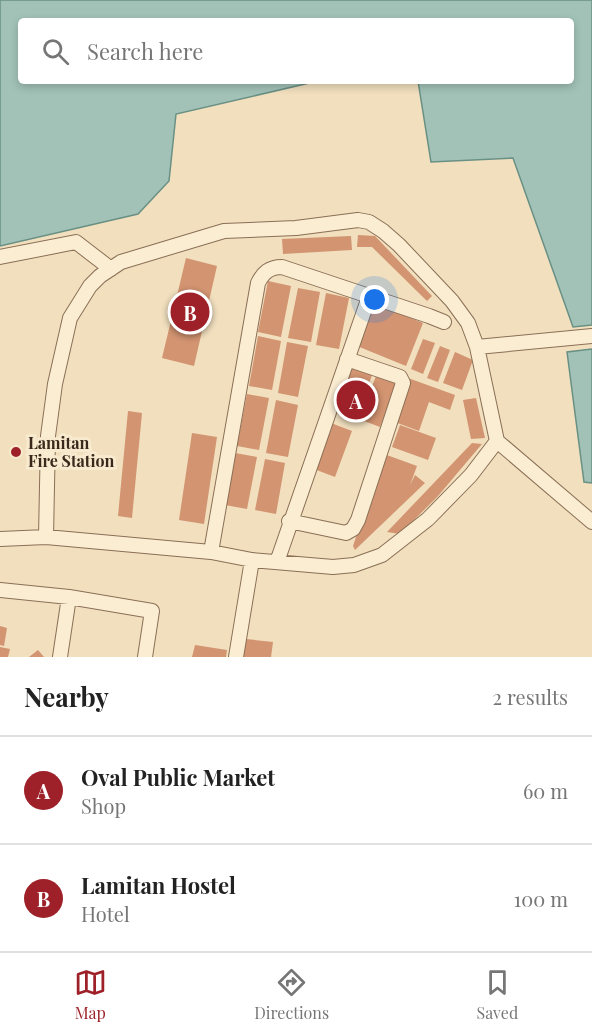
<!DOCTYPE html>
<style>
body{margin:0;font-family:"Playfair Display",serif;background:#f6f6f6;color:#222}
.you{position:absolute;left:375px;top:300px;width:21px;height:21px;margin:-15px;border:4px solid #fff;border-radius:50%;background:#1a73e8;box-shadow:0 0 0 9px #1a73e833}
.badge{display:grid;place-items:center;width:39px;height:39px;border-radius:50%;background:#9e2129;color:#fff;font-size:20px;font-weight:700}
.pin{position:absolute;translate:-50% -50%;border:3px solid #fff;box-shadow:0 2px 6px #0006}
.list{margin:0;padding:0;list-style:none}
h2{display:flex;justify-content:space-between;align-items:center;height:78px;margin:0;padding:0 24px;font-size:26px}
h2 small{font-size:20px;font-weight:400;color:#767676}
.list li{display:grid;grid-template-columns:39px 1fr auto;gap:18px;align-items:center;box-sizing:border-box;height:108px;padding:0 24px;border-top:2px solid #e0e0e0}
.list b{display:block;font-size:22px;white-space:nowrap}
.list p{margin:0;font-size:20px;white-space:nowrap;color:#767676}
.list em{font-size:20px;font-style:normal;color:#767676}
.icon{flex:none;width:33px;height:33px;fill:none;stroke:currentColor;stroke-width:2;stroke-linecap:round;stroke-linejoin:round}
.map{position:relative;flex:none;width:592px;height:657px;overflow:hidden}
.search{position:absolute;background:#fff;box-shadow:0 3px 9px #0003;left:18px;right:18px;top:18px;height:66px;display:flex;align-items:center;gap:15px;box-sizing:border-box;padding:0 21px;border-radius:6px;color:#767676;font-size:22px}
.sheet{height:294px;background:#fff}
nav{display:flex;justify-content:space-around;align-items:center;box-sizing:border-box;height:84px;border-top:2px solid #e0e0e0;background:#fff;font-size:16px;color:#767676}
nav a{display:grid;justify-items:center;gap:3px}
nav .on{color:#9e2129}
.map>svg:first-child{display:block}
.water{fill:#a2c2b7;stroke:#699084;stroke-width:1.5}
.building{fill:#d29471}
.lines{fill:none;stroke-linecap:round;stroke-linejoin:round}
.minor-casing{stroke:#8a6f56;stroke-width:16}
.minor{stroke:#fbedd2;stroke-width:14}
.poi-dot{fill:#9e2129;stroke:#f8eace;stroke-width:2}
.labels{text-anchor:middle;stroke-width:6;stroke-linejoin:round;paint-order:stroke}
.poi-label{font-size:16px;font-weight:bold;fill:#39281b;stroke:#f8eace;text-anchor:start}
</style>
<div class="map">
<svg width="592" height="657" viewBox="0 0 592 657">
<rect width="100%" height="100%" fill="#f1dfbe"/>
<path class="water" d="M0,0H592V325L573,327L513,158L431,162L418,81H571V21H21V81H318L176,114L169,181L138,214L0,246Z
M592,349V483L584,482L567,352Z"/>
<path class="building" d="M358,235L375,236L432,296L427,301L372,247H357Z
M351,236L352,250L283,254L282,239Z
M186,258L217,266L194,366L162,358Z
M268,281L291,286L281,337L258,332Z
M298,288L320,292L311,342L288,338Z
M326,293L349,298L339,349L316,345Z
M374,303L423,323L406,366L357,346Z
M258,336L281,341L272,390L249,386Z
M423,339L435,343L423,374L411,369Z
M287,342L308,346L298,397L278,393Z
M440,346L450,350L438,382L427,378Z
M455,352L473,360L462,390L443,383Z
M353,362L374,370L356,418L335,410Z
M378,371L398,379L380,427L359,419Z
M408,378L455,395L450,410L429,402L419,431L392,421Z
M247,394L269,398L259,450L237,446Z
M476,398L485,438L471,439L463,400Z
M276,400L298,405L288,457L266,453Z
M128,411L142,413L132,518L118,516Z
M331,423L352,431L335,477L314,469Z
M400,425L436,438L428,460L392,447Z
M192,433L217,437L204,524L179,520Z
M472,443L482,444L438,496L400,534L387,532Z
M235,453L257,457L247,509L225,505Z
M384,454L417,466L410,485L415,475L425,483L355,550L353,546Z
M265,459L285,463L276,514L255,510Z
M0,626L7,628L4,646L0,645Z
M246,639L273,642L271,657H243Z
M195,645L227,650L226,657H192Z
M0,647L10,649L8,657H0Z
M38,650L44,657H29Z"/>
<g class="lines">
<g class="minor-casing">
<path id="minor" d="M0,257L76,242L111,269
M477,347L592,336
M289,521L346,533L353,529L358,520L403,383L400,377L347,359
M46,537L48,436L55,384L70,318L90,286L100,276L121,262L224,231L296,228L358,220L369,222L383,231L399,245L452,301L468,323L477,347L497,441L592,522
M0,539L46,537L211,552L252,560L333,567L354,565L382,555L428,519L471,475L497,441
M211,552L258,283C263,273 269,267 282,267L429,316L444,322
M277,562L369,297
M0,590L69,597L152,611L145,657
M60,657L69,597
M236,657L252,560"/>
</g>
<use href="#minor" class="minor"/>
</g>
<circle class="poi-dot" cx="16" cy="452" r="6"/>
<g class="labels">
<g class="poi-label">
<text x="28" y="449">Lamitan<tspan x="28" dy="18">Fire Station</tspan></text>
</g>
</g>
</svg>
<div class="you"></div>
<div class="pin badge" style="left:356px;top:400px">A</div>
<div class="pin badge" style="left:190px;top:312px">B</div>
<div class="search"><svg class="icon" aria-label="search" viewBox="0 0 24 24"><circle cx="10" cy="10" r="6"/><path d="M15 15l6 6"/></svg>Search here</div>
</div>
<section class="sheet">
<h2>Nearby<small>2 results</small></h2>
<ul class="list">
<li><span class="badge">A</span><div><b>Oval Public Market</b><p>Shop</p></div><em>60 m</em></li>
<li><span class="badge">B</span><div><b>Lamitan Hostel</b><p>Hotel</p></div><em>100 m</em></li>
</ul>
</section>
<nav>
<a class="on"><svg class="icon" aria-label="map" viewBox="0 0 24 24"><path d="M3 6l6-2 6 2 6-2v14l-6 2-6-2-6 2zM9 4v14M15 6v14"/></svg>Map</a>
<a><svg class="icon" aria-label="directions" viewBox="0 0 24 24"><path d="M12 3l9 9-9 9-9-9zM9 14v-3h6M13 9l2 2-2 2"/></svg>Directions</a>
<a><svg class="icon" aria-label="saved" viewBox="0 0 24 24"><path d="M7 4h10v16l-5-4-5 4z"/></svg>Saved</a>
</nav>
